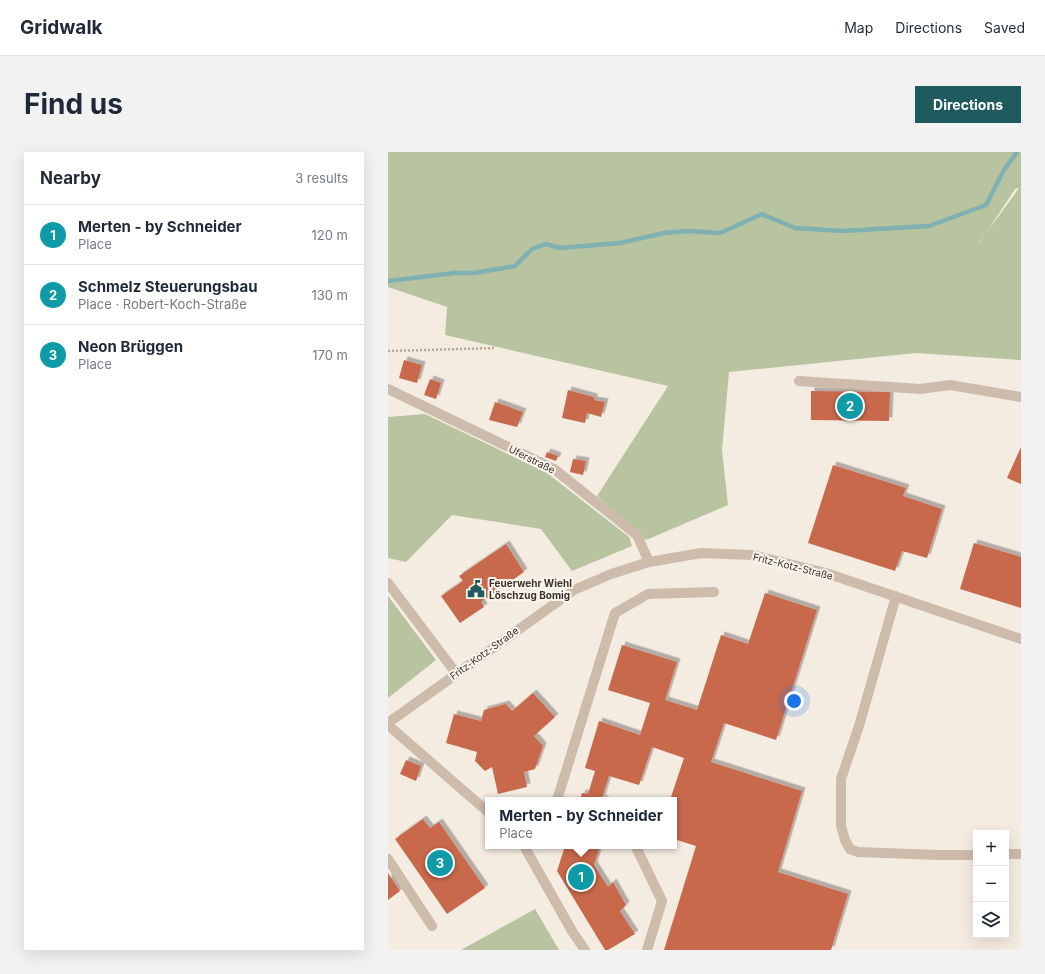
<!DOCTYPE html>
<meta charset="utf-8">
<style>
body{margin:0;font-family:Inter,sans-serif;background:#f2f2f3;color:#1f2937}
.controls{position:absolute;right:12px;bottom:12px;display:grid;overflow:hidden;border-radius:0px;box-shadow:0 4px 16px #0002}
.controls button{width:36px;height:36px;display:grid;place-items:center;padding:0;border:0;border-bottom:1px solid #e0e1e3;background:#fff;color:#1f2937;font:20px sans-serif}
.you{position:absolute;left:406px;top:549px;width:14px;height:14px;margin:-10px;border:3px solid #fff;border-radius:50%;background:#1a73e8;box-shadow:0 0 0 6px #1a73e833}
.badge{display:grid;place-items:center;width:26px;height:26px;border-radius:50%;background:#1f5a5e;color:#fff;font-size:13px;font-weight:700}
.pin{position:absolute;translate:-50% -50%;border:2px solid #fff;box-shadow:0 1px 4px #0006}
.popup{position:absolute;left:97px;top:645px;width:192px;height:52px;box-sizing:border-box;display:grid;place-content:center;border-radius:0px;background:#fff;filter:drop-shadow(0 1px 3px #0005);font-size:13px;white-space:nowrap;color:#747a83}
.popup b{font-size:15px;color:#1f2937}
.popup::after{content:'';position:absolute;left:50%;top:100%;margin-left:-8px;border:8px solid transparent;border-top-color:#fff}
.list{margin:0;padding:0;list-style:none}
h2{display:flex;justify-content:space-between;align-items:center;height:52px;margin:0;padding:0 16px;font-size:17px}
h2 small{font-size:13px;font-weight:400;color:#747a83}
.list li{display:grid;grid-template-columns:26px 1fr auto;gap:12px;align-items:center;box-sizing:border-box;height:60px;padding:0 16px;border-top:1px solid #e0e1e3}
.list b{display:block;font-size:15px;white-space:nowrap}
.list p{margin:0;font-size:13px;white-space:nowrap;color:#747a83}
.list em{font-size:13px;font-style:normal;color:#747a83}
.icon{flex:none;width:22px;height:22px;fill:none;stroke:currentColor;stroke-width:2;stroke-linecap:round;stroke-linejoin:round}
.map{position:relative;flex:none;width:633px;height:798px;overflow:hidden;border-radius:0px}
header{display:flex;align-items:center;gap:24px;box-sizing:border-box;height:56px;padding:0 20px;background:#fff;border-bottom:1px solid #e0e1e3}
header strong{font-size:19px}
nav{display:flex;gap:22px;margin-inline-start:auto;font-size:14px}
.intro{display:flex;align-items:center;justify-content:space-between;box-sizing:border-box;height:96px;padding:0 24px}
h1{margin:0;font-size:28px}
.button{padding:10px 18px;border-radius:0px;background:#1f5a5e;color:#fff;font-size:14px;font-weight:700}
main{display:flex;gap:24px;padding:0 24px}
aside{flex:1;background:#fff;border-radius:0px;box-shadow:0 4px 16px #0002}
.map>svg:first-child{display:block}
.green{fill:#b8c4a0;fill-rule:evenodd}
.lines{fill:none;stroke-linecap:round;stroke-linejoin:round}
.stream{stroke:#7fb0b2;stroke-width:4.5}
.building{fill:#c8694b;filter:url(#shadow)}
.path{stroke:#b9a596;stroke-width:2.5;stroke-dasharray:2 2;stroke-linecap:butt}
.minor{stroke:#cdbbac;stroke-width:10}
.labels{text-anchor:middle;stroke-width:4;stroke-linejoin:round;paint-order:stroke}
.street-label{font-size:10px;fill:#3b302b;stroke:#fbf5ee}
.poi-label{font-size:10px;font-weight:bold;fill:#3b302b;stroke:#fbf5ee;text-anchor:start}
</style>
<header>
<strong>Gridwalk</strong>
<nav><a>Map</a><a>Directions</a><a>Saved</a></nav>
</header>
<div class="intro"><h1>Find us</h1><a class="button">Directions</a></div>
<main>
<aside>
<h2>Nearby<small>3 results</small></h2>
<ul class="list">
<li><span class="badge" style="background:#0f9aa8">1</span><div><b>Merten - by Schneider</b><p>Place</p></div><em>120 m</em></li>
<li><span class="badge" style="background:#0f9aa8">2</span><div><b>Schmelz Steuerungsbau</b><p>Place · Robert-Koch-Straße</p></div><em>130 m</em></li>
<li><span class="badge" style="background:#0f9aa8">3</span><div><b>Neon Brüggen</b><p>Place</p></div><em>170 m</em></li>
</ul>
</aside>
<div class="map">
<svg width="633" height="798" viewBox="0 0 633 798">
<defs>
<filter id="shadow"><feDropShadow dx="3.5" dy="-3.5" stdDeviation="0" flood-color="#0004"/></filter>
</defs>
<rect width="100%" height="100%" fill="#f4ebe1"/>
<path class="green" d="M0,0H633V208L528,201L341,220L334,298L340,353L258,388L209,344L280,234L57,183L59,155L0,135ZM631,36L591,91V92L627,37Z
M37,262L159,321L241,385L244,394L184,419L153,377L64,363L18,410L0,406V265Z
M0,444L48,508L0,546Z
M147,757L171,798H73Z"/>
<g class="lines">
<path class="stream" d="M0,129L67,121H86L127,114L144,97L158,92L172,96L232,91L276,81L300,79L332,81L374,62L407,76L455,79L541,74L598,53L616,18L629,0"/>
</g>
<path class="building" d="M16,208L34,213L29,231L11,226Z
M42,227L53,231L48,247L36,243Z
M180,238L206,245V248L217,250L213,265L199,261L197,271L174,266Z
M423,239L502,240L501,269L423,268Z
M107,250L135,260L129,275L101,268Z
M633,295V332L619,326Z
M159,300L170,304L168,309L157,305Z
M185,307L198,309L195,323L182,320Z
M445,313L518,336L515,344L554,357L539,406L514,399L507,419L420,391Z
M586,391L633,405V456L572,437Z
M118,392L136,420L93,450L96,455L72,471L53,444L75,429L71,424Z
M377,441L429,458L388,588L336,571L323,610L414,639L390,720L460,742L443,798H276L308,694L286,687V648H282L296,606L264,595L251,633L221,624L214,646L218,648H192L194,641L200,642L207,619L197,616L211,569L252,583L262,551L220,538L234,493L289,510L277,548L309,558L333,483L360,492Z
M145,541L167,565L146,584L155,594L147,617L136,620L139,635L110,642L104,615L97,619L87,609L89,600L58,591L66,562L93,569L96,558L118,552L124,559Z
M18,608L33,614L28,629L12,622Z
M35,667L42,676L51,670L97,736L59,762L7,687Z
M177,694H212L206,713L220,735L225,730L238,753L232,759L247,782L220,798H217L169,719Z
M0,721L12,739L0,748Z"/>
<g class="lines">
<path class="path" d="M0,199L107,196"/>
<path class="minor" d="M411,229L532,237L562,233L633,245
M0,237L166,317L249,383L261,410
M0,431L68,521
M508,444L471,574L453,627V674L457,688L462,697L470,700L549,703H588
M0,571L186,438L223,422L261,410L313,401L364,403L438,421L633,487
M0,573L100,660
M169,648L227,461L260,442L326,440
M136,694L184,779L197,798
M248,695L274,749L259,798
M618,702H633
M0,707L44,774"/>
</g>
<defs>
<g id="civic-bare" transform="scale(1.38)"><path d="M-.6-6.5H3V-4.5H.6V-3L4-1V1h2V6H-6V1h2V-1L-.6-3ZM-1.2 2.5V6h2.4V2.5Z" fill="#1f5a5e" stroke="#fbf5ee" stroke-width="2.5" paint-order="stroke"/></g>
</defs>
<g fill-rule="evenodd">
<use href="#civic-bare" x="88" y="437"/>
</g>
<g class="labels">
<g class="street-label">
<text transform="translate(144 307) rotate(27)" y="4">Uferstraße</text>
<text transform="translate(405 414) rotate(14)" y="4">Fritz-Kotz-Straße</text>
<text transform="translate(96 501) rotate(-36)" y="4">Fritz-Kotz-Straße</text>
</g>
<g class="poi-label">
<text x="101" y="435">Feuerwehr Wiehl<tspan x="101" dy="12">Löschzug Bomig</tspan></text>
</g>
</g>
</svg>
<div class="controls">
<button>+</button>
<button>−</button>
<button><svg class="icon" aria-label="layers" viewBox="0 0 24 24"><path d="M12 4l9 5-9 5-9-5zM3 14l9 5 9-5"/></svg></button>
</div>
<div class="you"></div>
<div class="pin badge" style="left:193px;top:725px;background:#0f9aa8">1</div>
<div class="popup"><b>Merten - by Schneider</b>Place</div>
<div class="pin badge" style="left:462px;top:254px;background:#0f9aa8">2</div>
<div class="pin badge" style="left:52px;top:711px;background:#0f9aa8">3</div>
</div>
</main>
